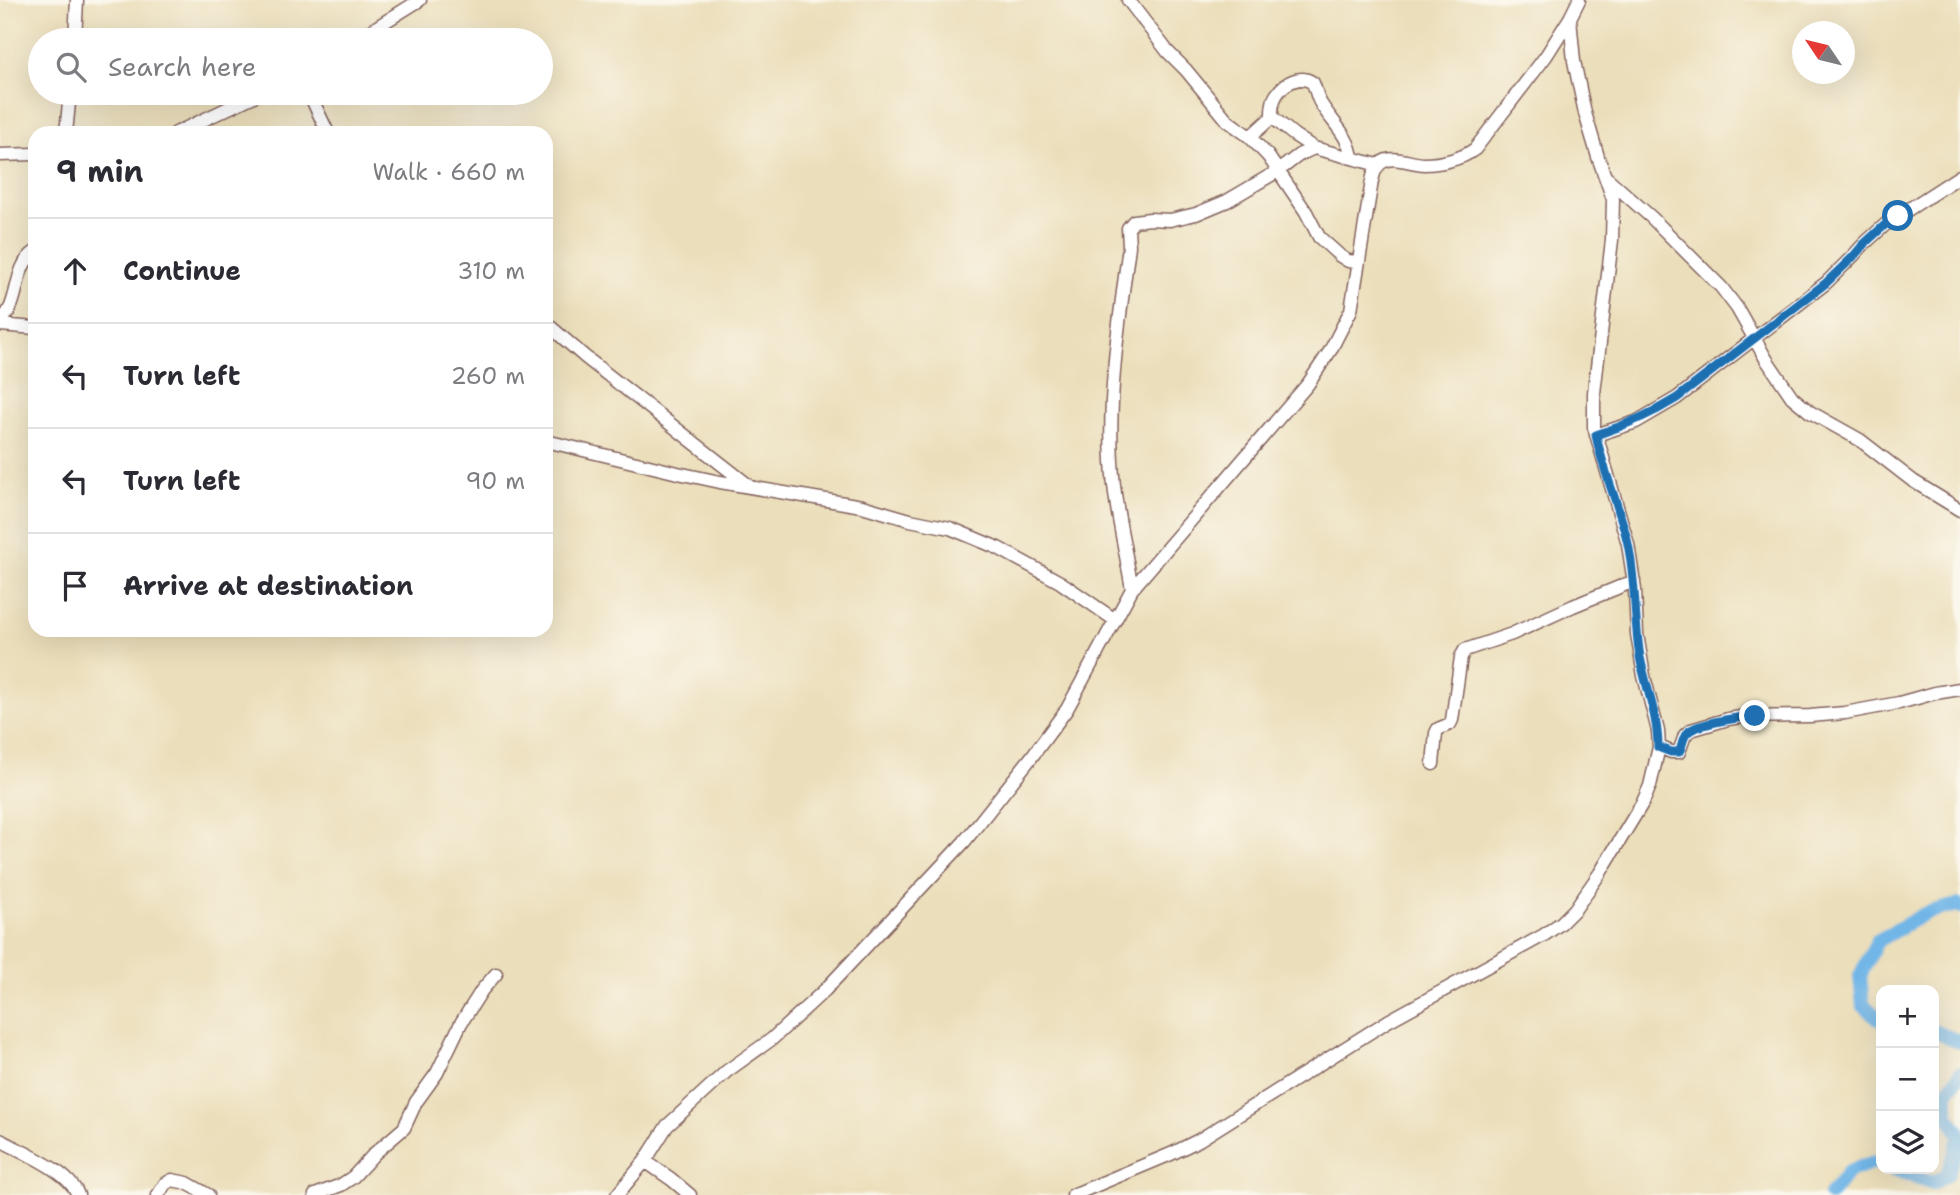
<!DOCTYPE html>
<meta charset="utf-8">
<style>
body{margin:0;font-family:"Shantell Sans",sans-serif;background:#f2f2f3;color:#2b2b33}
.controls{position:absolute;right:21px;bottom:21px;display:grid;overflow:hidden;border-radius:14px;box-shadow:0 7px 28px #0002}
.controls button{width:63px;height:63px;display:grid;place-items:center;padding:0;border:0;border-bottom:2px solid #e1e1e2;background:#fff;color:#2b2b33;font:35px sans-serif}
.compass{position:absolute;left:1792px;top:21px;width:63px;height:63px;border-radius:50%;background:#fff;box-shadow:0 7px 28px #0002;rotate:305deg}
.stop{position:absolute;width:21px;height:21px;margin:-16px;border:5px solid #1f6fb2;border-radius:50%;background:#fff}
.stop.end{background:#1f6fb2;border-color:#fff;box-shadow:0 2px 7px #0008}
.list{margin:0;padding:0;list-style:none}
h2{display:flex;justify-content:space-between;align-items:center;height:91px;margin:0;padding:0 28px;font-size:30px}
h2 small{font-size:23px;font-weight:400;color:#7c7c81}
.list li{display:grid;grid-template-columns:46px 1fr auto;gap:21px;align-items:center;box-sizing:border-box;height:105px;padding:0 28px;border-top:2px solid #e1e1e2}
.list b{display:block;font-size:26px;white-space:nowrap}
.list em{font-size:23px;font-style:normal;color:#7c7c81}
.icon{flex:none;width:38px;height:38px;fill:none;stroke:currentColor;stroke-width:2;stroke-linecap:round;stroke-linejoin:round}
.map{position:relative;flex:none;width:1960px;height:1195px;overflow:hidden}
.search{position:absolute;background:#fff;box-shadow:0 7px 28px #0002;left:28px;top:28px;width:525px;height:77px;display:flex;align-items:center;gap:18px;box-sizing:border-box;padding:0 24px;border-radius:38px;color:#7c7c81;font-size:26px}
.panel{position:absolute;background:#fff;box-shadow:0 7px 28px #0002;left:28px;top:126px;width:525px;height:511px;border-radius:21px}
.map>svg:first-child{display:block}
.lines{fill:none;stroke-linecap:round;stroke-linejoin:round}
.river{stroke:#71b6e7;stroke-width:14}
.minor-casing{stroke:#82625d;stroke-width:15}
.minor{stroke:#fff;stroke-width:12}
.route{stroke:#1f6fb2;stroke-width:9}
</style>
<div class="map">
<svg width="1960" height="1195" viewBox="0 0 1960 1195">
<rect width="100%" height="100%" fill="#fbf7ec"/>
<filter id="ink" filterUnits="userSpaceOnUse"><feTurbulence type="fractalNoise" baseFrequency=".0143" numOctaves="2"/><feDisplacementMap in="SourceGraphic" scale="14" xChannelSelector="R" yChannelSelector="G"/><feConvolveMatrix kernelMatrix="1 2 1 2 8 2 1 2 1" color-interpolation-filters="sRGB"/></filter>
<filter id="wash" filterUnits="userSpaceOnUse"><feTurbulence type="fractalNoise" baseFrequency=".00686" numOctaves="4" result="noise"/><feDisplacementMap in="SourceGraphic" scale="28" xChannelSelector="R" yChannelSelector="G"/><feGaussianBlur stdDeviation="1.57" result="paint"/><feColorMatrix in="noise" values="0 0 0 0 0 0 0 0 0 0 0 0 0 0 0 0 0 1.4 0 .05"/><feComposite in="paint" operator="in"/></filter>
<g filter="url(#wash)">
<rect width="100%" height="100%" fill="#ebdeba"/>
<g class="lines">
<path class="river" d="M1881,1020L1863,1005L1860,976L1877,941L1926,913L1957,905L1960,907
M1934,1031L1960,1042
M1960,1073L1947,1093V1115L1960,1134
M1893,1169L1933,1183L1947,1175L1960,1138
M1830,1195L1849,1171L1874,1162L1881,1164"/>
</g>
</g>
<g filter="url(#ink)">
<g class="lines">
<g class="minor-casing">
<path id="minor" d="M1128,0L1168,52L1186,70L1228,121L1250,137L1268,156L1306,212L1319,237L1340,256L1348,261L1358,262
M75,40L77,0
M356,40L420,0
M309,93L328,133
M66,133L70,93
M176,133L260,93
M1250,137L1272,117
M1314,148L1294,135L1272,117C1272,109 1272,101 1277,94C1285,82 1301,74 1313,83C1316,90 1317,98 1321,104C1332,122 1350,137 1352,158
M0,155L35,154
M1607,178L1652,218L1721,287L1737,308L1766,359L1792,397L1810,412L1860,440L1913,481L1960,510
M0,321C21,306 12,267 35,252
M546,323L585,357L748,485
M0,325L35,328
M1596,435L1636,422L1677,398L1826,283L1853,256L1864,244L1886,224L1960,176
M546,441L678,473L720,482L862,506L910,520L950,528L998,548L1060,582L1115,620
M1132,589C1125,547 1114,504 1112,461C1108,391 1120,315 1129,246L1128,228L1134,221L1150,219L1170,220L1196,214L1227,201L1278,171L1299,155L1314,148L1378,165
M1659,747L1671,752H1679L1685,735L1691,730L1728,719L1741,717L1810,716L1845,713L1899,703L1935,693L1960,689
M1433,764L1436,733L1438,729L1450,724L1452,720L1461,657L1465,650L1512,634L1573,606L1634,581
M0,1140C22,1152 69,1171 78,1195
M645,1161L671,1179L690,1195
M158,1195L165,1184L172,1180L187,1183L208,1195
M315,1195L341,1185L353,1177L375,1153L404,1128L416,1102L437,1073L461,1023L482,990L496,974
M617,1195L645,1161L667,1126L727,1071L772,1039L825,990L964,842L1030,759L1067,709L1132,589L1308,384L1330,351L1351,310L1371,187C1372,179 1374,168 1381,163C1392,154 1411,164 1424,164C1440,164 1462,159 1475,149L1546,56L1570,18L1579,0
M1073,1195L1171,1154L1199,1140L1388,1021L1544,935L1561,923L1575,909L1600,873L1643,802L1650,786L1659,747L1658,731L1644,676L1637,634L1635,590L1628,544L1594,427V393L1612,240L1613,199L1598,157L1585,113L1574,61L1570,19"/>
</g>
<use href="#minor" class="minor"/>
</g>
</g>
<g class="lines" filter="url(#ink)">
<path class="route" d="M1755,716C1740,717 1699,723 1688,732C1682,737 1683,746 1679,752H1671L1658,747C1658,716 1646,688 1640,657C1634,620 1636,582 1628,544C1620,507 1603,472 1596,435C1627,425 1650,415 1677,398L1826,283L1853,257L1864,244L1886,224L1898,216"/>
</g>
</svg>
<div class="controls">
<button>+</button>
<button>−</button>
<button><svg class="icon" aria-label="layers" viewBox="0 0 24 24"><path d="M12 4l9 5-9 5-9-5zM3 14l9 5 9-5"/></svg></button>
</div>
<svg class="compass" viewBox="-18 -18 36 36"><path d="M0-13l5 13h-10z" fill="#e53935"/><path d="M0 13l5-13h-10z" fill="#7c7c81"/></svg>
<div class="stop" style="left:1898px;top:216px"></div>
<div class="stop end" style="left:1755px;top:716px"></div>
<div class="search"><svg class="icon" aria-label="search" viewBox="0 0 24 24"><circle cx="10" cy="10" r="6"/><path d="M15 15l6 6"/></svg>Search here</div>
<section class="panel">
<h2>9 min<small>Walk · 660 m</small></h2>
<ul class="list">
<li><svg class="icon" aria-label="ahead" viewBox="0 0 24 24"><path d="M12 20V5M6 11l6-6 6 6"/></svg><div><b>Continue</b></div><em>310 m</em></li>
<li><svg class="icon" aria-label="left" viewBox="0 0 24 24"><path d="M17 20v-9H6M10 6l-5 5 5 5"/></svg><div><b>Turn left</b></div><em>260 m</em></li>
<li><svg class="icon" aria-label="left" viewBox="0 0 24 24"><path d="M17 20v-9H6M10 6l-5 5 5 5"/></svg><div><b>Turn left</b></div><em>90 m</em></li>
<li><svg class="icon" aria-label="arrive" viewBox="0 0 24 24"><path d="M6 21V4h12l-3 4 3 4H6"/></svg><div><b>Arrive at destination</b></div></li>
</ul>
</section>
</div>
